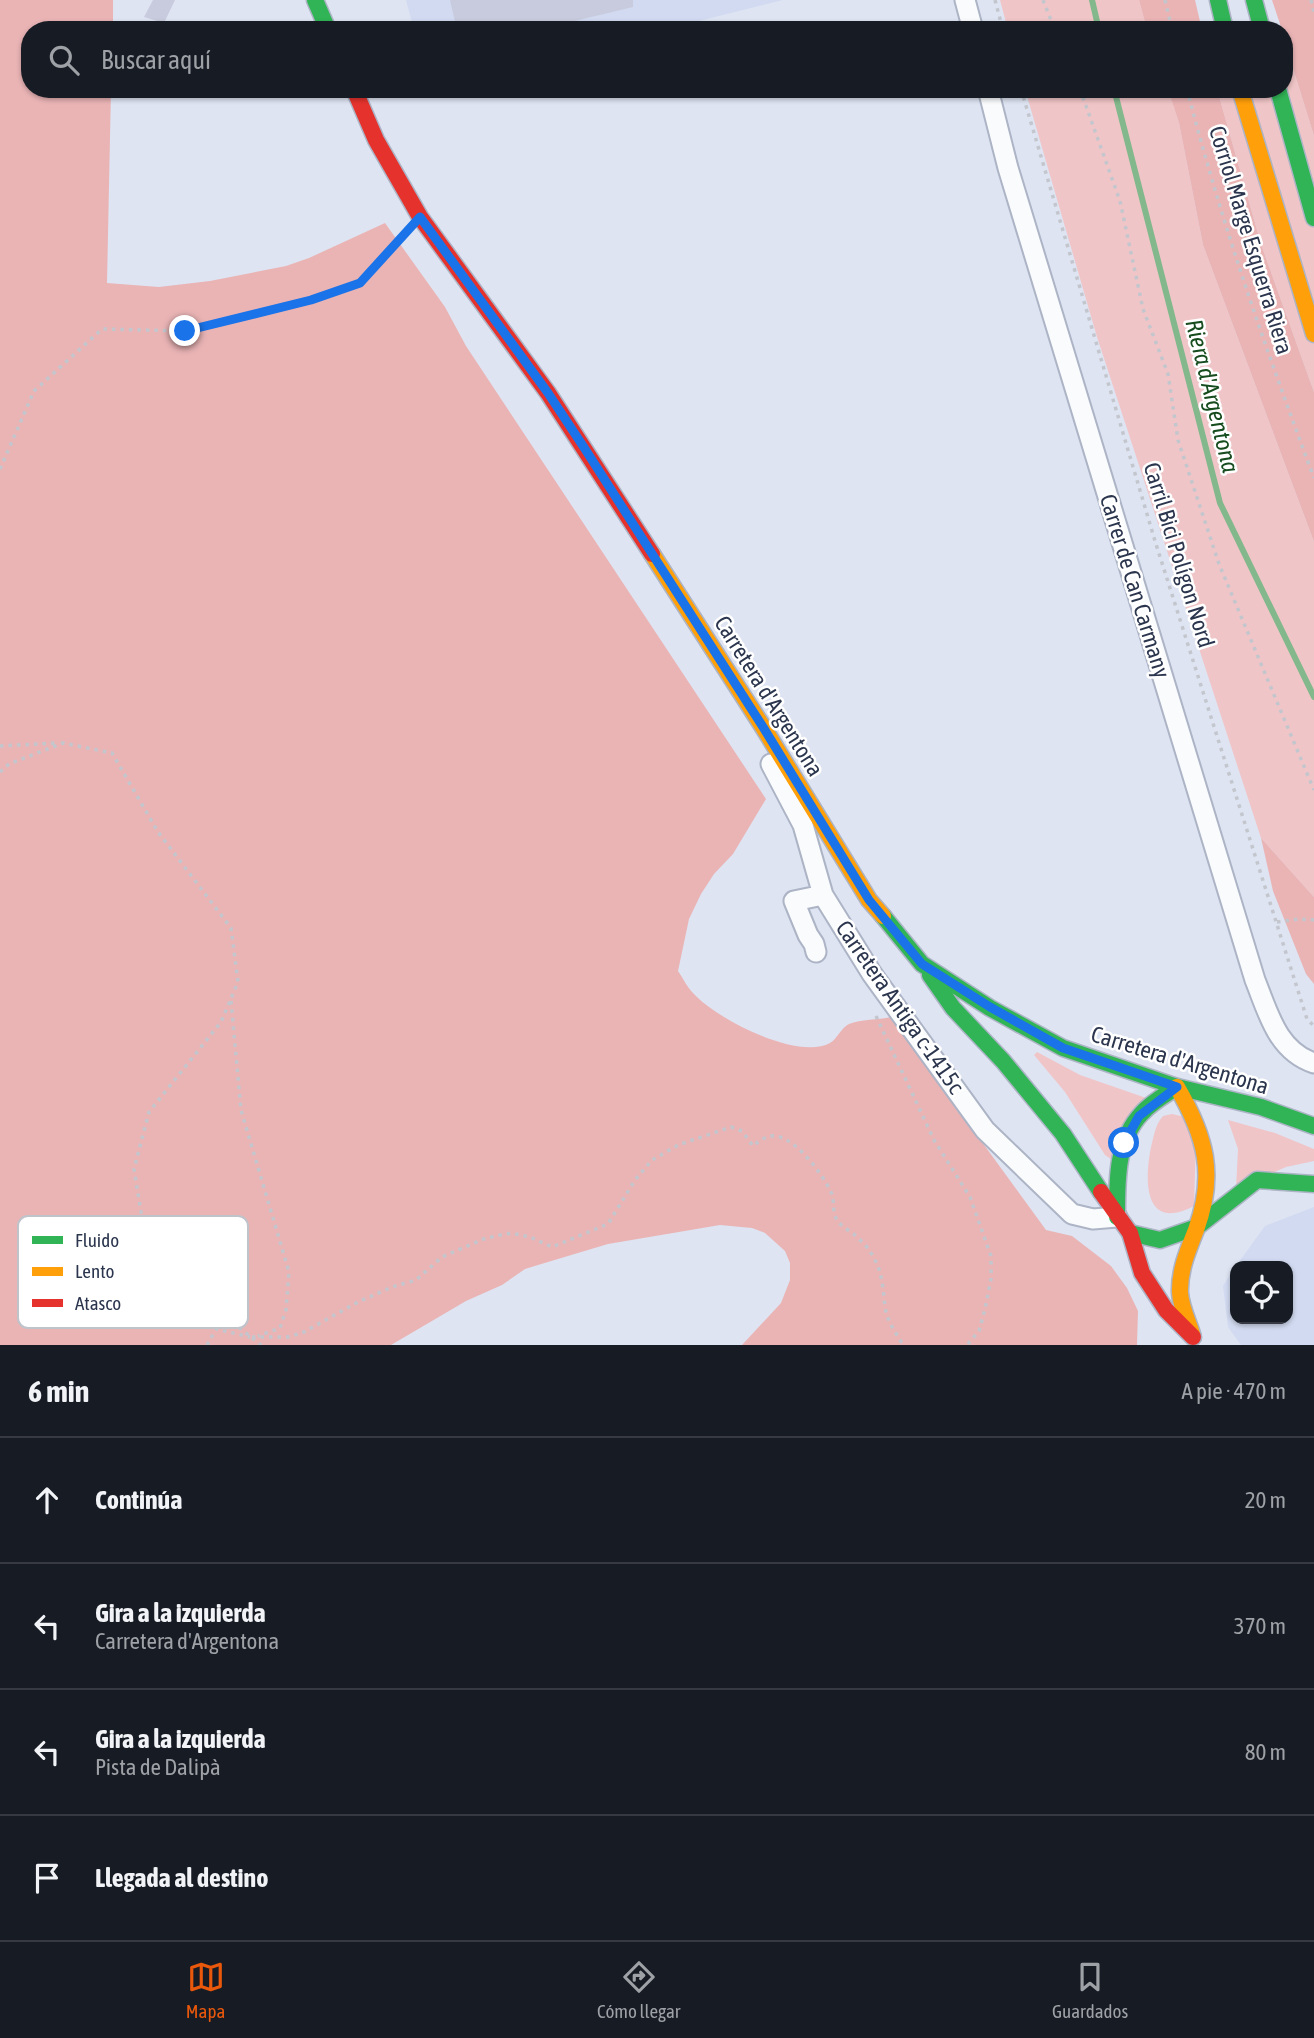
<!DOCTYPE html>
<html lang="es">
<meta charset="utf-8">
<style>
body{margin:0;font-family:"Asap Condensed",sans-serif;background:#242831;color:#f1f3f6}
.controls{position:absolute;right:21px;bottom:21px;display:grid;overflow:hidden;border-radius:14px;box-shadow:0 2px 5px #0004}
.controls button{width:63px;height:63px;display:grid;place-items:center;padding:0;border:0;border-bottom:2px solid #363941;background:#171b24;color:#f1f3f6;font:35px sans-serif}
.stop{position:absolute;width:21px;height:21px;margin:-16px;border:5px solid #1a73e8;border-radius:50%;background:#fff}
.stop.end{background:#1a73e8;border-color:#fff;box-shadow:0 2px 7px #0008}
.list{margin:0;padding:0;list-style:none}
h2{display:flex;justify-content:space-between;align-items:center;height:91px;margin:0;padding:0 28px;font-size:30px}
h2 small{font-size:23px;font-weight:400;color:#9ea1a6}
.list li{display:grid;grid-template-columns:46px 1fr auto;gap:21px;align-items:center;box-sizing:border-box;height:126px;padding:0 28px;border-top:2px solid #363941}
.list b{display:block;font-size:26px;white-space:nowrap}
.list p{margin:0;font-size:23px;white-space:nowrap;color:#9ea1a6}
.list em{font-size:23px;font-style:normal;color:#9ea1a6}
.icon{flex:none;width:38px;height:38px;fill:none;stroke:currentColor;stroke-width:2;stroke-linecap:round;stroke-linejoin:round}
.map{position:relative;flex:none;width:1314px;height:1345px;overflow:hidden}
.search{position:absolute;background:#171b24;box-shadow:0 2px 5px #0004;left:21px;right:21px;top:21px;height:77px;display:flex;align-items:center;gap:18px;box-sizing:border-box;padding:0 24px;border-radius:28px;color:#9ea1a6;font-size:26px}
.sheet{height:595px;background:#171b24}
nav{display:flex;justify-content:space-around;align-items:center;box-sizing:border-box;height:98px;border-top:2px solid #363941;background:#171b24;font-size:19px;color:#9ea1a6}
nav a{display:grid;justify-items:center;gap:4px}
nav .on{color:#ea580c}
.map>svg:first-child{display:block}
.built{fill:#d1daf0}
.green{fill:#f0c5c7}
.forest{fill:#eab4b5}
.lines{fill:none;stroke-linecap:round;stroke-linejoin:round}
.stream{stroke:#82b88c;stroke-width:6}
.building{fill:#c8cbdd}
.street-casing{stroke:#acb4c5;stroke-width:23}
.fast-casing{stroke:#acb4c5;stroke-width:19}
.slow-casing{stroke:#acb4c5;stroke-width:19}
.jam-casing{stroke:#acb4c5;stroke-width:19}
.path{stroke:#c3c6cd;stroke-width:3.5;stroke-dasharray:3.5 5;stroke-linecap:butt}
.street{stroke:#fafbfd;stroke-width:19}
.fast{stroke:#30b455;stroke-width:16}
.slow{stroke:#ff9f0a;stroke-width:16}
.jam{stroke:#e5322d;stroke-width:16}
.route{stroke:#1a73e8;stroke-width:9}
.labels{text-anchor:middle;stroke-width:5;stroke-linejoin:round;paint-order:stroke}
.street-label{font-size:23px;fill:#2b364e;stroke:#fff}
.water-label{font-size:24px;font-style:italic;fill:#174c1e;stroke:#fff}
.key{fill:#fff;stroke:#bfc3ca;stroke-width:2}
.key-label{font-size:19px;fill:#2b364e}
</style>
<div class="map">
<svg width="1314" height="1345" viewBox="0 0 1314 1345">
<rect width="100%" height="100%" fill="#dee4f2"/>
<path class="built" d="M406,0H783L663,30H414Z
M1314,1207V1345H1241L1228,1327L1223,1286L1235,1267V1319H1288V1266H1236L1265,1226Z"/>
<path class="green" d="M1000,0H1139L1147,30H1008Z
M1284,39L1314,136V392L1261,244L1217,89H1284Z
M1025,89L1169,91L1179,123L1203,245L1314,542V897L1261,838L1097,337Z
M1037,1052L1080,1075L1149,1099L1111,1159L1105,1155L1065,1092L1034,1055Z
M1172,1114L1185,1117L1196,1138L1194,1206C1144,1232 1144,1181 1151,1147C1154,1136 1155,1125 1163,1116Z
M1228,1120L1275,1133L1314,1149V1161L1286,1167L1236,1189L1238,1149Z"/>
<path class="forest" d="M0,0H113V30H30V89H111L107,283L159,287L210,281L286,266L309,258L385,223L445,307L466,346L766,799L733,854L714,874L701,894L689,919L678,971C683,978 687,987 693,993C715,1018 797,1061 830,1043C837,1039 841,1028 849,1024C861,1019 878,1020 891,1017L1046,1230L1072,1236L1111,1266L1127,1288L1138,1311L1137,1345H742L781,1303L790,1280V1263L785,1251L765,1233L752,1228L720,1225L608,1244L538,1265L525,1269L502,1285L466,1301L391,1345H0Z
M1139,0H1195L1202,30H1147Z
M1272,0H1314V136L1284,39V30H1282Z
M1168,89H1217L1261,244L1314,392V542L1203,245L1179,123Z
M1261,838L1314,897V984L1306,974L1273,891Z"/>
<g class="lines">
<path class="stream" d="M1092,0L1099,30
M1114,89L1220,503L1314,697"/>
</g>
<path class="building" d="M153,0H175L164,23L144,17Z
M450,0H633V7L537,30H457Z"/>
<g class="lines">
<g class="street-casing">
<path id="street" d="M965,0L973,30
M988,89L1008,168L1255,980C1268,1012 1277,1051 1314,1063
M771,764L803,825L823,895L872,974L985,1130L1072,1214L1093,1219L1117,1217
M816,952L814,944L808,935L794,901L823,895"/>
</g>
<g class="fast-casing">
<path id="fast" d="M315,0L328,30
M1218,0L1225,30
M1254,0L1262,30
M1278,89L1314,218
M883,916L922,964L990,1008L1063,1048L1177,1087L1261,1107L1314,1126
M930,975L953,1008L1003,1061L1063,1134L1101,1192
M1117,1217C1117,1182 1116,1140 1142,1113C1152,1102 1165,1095 1177,1087
M1130,1233L1160,1240L1197,1227L1257,1180L1314,1184"/>
</g>
<g class="slow-casing">
<path id="slow" d="M1240,89L1314,334
M652,554L763,727L869,900L883,916
M1177,1087C1206,1137 1216,1175 1196,1230C1188,1250 1179,1271 1180,1293C1181,1307 1188,1321 1192,1334"/>
</g>
<g class="jam-casing">
<path id="jam" d="M354,89L376,140L420,217L548,393L652,554
M1101,1192L1130,1233L1142,1273L1166,1310L1193,1337"/>
</g>
<path class="path" d="M995,0L1003,30
M1043,0L1055,30
M1165,0L1172,30
M1311,0L1314,13
M1021,89L1155,541L1307,1019L1314,1026
M1080,89L1120,201L1143,309L1168,374L1178,440L1219,564L1314,790
M1187,89C1221,222 1266,350 1314,478
M0,469L34,391L102,329L185,331L311,300L360,283L403,233
M0,746L57,743
M0,772L9,764L63,743L112,753L158,832L231,928L238,982L221,1022L149,1112L134,1169L148,1255L261,1345
M1277,922L1299,919L1314,920
M231,1001L241,1110L289,1272L286,1310L280,1328L258,1336
M876,1016L934,1140L970,1197L991,1256V1279L985,1309L979,1331L967,1345
M252,1337H288L304,1332L358,1302L392,1287L416,1280L442,1257L486,1238L511,1233L530,1237L552,1247L608,1224L635,1180L652,1160L678,1145L731,1127L742,1131L753,1146C758,1142 764,1137 771,1136C793,1133 823,1175 831,1192C835,1201 832,1210 836,1218C842,1229 851,1230 859,1239C866,1245 871,1252 875,1260C883,1276 883,1290 885,1307C887,1321 896,1333 903,1345
M207,1345L216,1329L250,1337"/>
<use href="#street" class="street"/>
<use href="#fast" class="fast"/>
<use href="#slow" class="slow"/>
<use href="#jam" class="jam"/>
</g>
<g class="lines">
<path class="route" d="M185,331L311,300L360,283L420,217L548,393L585,449L763,727L869,900L922,964L990,1007L1063,1048L1177,1087L1139,1116L1124,1143"/>
</g>
<g class="labels">
<g class="street-label">
<text transform="translate(1251 240) rotate(73)" y="8">Corriol Marge Esquerra Riera</text>
<text transform="translate(1179 555) rotate(73)" y="8">Carril Bici Polígon Nord</text>
<text transform="translate(1135 586) rotate(73)" y="8">Carrer de Can Carmany</text>
<text transform="translate(769 696) rotate(58)" y="8">Carretera d'Argentona</text>
<text transform="translate(900 1007) rotate(55)" y="8">Carretera Antiga c-1415c</text>
<text transform="translate(1180 1060) rotate(17)" y="8">Carretera d'Argentona</text>
</g>
<g class="water-label">
<text transform="translate(1212 396) rotate(76)" y="8">Riera d'Argentona</text>
</g>
</g>
<rect x="18" y="1216" width="230" height="112" rx="10" class="key"/>
<rect x="32" y="1236" width="31" height="8" fill="#30b455"/>
<rect x="32" y="1267" width="31" height="9" fill="#ff9f0a"/>
<rect x="32" y="1299" width="31" height="8" fill="#e5322d"/>
<g class="key-label">
<text x="75" y="1247">Fluido</text>
<text x="75" y="1278">Lento</text>
<text x="75" y="1310">Atasco</text>
</g>
</svg>
<div class="controls">
<button><svg class="icon" aria-label="locate" viewBox="0 0 24 24"><circle cx="12" cy="12" r="6"/><path d="M12 2v4M12 18v4M2 12h4M18 12h4"/></svg></button>
</div>
<div class="stop" style="left:1124px;top:1143px"></div>
<div class="stop end" style="left:185px;top:331px"></div>
<div class="search"><svg class="icon" aria-label="search" viewBox="0 0 24 24"><circle cx="10" cy="10" r="6"/><path d="M15 15l6 6"/></svg>Buscar aquí</div>
</div>
<section class="sheet">
<h2>6 min<small>A pie · 470 m</small></h2>
<ul class="list">
<li><svg class="icon" aria-label="ahead" viewBox="0 0 24 24"><path d="M12 20V5M6 11l6-6 6 6"/></svg><div><b>Continúa</b></div><em>20 m</em></li>
<li><svg class="icon" aria-label="left" viewBox="0 0 24 24"><path d="M17 20v-9H6M10 6l-5 5 5 5"/></svg><div><b>Gira a la izquierda</b><p>Carretera d'Argentona</p></div><em>370 m</em></li>
<li><svg class="icon" aria-label="left" viewBox="0 0 24 24"><path d="M17 20v-9H6M10 6l-5 5 5 5"/></svg><div><b>Gira a la izquierda</b><p>Pista de Dalipà</p></div><em>80 m</em></li>
<li><svg class="icon" aria-label="arrive" viewBox="0 0 24 24"><path d="M6 21V4h12l-3 4 3 4H6"/></svg><div><b>Llegada al destino</b></div></li>
</ul>
</section>
<nav>
<a class="on"><svg class="icon" aria-label="map" viewBox="0 0 24 24"><path d="M3 6l6-2 6 2 6-2v14l-6 2-6-2-6 2zM9 4v14M15 6v14"/></svg>Mapa</a>
<a><svg class="icon" aria-label="directions" viewBox="0 0 24 24"><path d="M12 3l9 9-9 9-9-9zM9 14v-3h6M13 9l2 2-2 2"/></svg>Cómo llegar</a>
<a><svg class="icon" aria-label="saved" viewBox="0 0 24 24"><path d="M7 4h10v16l-5-4-5 4z"/></svg>Guardados</a>
</nav>
